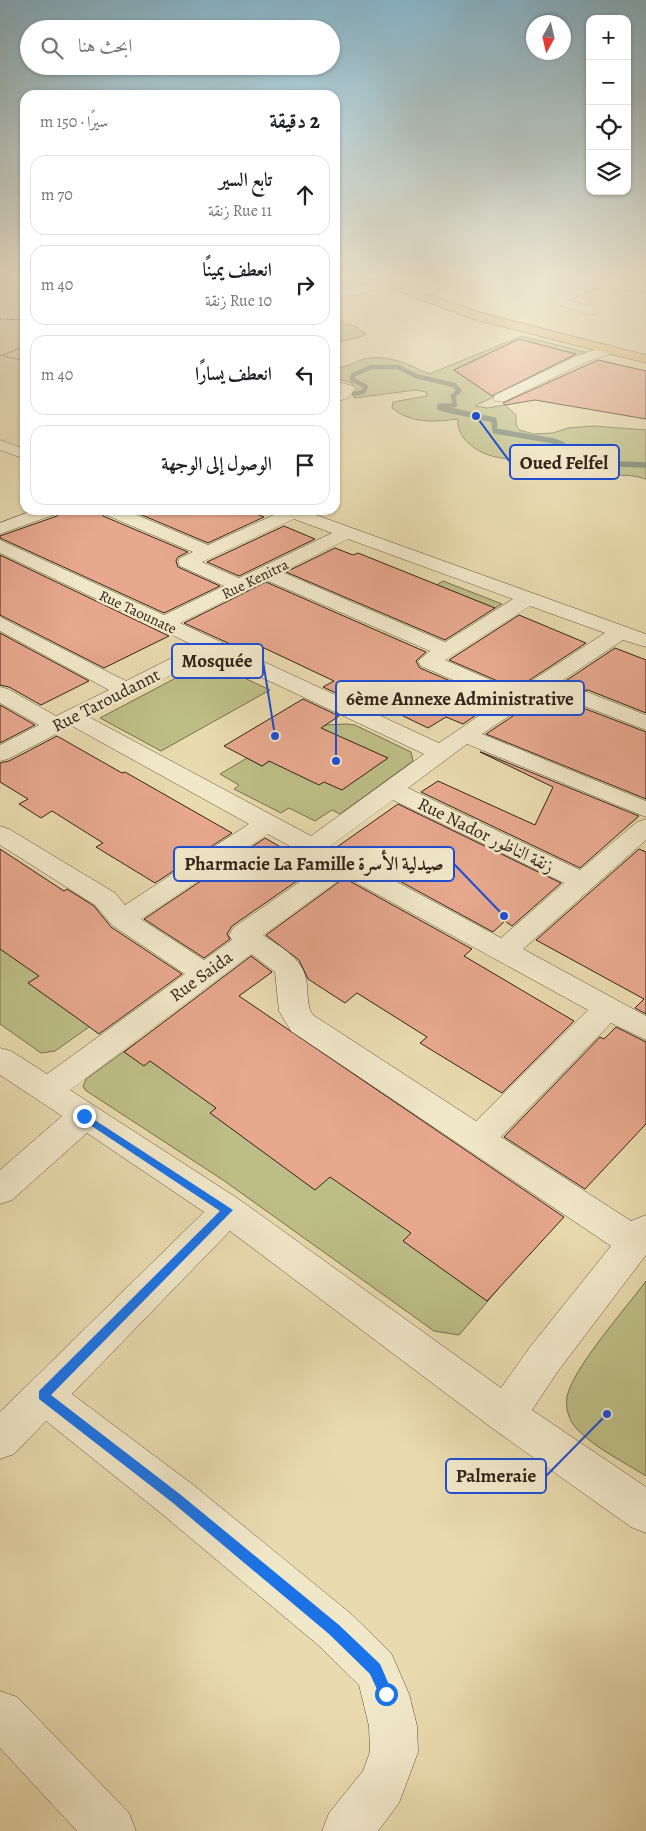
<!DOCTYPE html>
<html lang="ar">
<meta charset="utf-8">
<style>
body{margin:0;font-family:Alegreya,Amiri,serif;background:#f6f6f6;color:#202124;direction:rtl}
.controls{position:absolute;right:15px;top:15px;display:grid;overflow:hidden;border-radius:10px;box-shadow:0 1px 4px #0004}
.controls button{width:45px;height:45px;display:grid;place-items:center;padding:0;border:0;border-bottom:1px solid #e0e0e0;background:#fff;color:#202124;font:25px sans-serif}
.compass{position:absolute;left:526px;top:15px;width:45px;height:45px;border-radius:50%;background:#fff;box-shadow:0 1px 4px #0004;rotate:188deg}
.stop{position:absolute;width:15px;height:15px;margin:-11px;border:4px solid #1a73e8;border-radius:50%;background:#fff}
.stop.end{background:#1a73e8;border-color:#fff;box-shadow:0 1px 5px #0008}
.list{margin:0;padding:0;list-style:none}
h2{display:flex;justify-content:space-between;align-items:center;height:65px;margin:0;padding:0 20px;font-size:21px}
h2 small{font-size:16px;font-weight:400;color:#757577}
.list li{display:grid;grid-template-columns:32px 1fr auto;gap:15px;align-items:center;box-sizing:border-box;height:80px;margin:0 10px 10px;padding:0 10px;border:1px solid #e0e0e0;border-radius:15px}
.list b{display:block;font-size:19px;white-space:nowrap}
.list p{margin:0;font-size:16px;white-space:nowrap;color:#757577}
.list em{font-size:16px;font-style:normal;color:#757577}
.icon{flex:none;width:28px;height:28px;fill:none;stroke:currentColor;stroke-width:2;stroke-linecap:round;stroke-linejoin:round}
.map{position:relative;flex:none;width:646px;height:1831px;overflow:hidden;direction:ltr}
.search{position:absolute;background:#fff;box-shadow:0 1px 4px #0004;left:20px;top:20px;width:320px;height:55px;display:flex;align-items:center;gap:12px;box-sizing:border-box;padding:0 18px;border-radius:28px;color:#757577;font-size:19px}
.panel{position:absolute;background:#fff;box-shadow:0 1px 4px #0004;left:20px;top:90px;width:320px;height:425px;border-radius:15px;direction:rtl}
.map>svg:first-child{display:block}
.green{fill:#bdbe86;stroke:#787150}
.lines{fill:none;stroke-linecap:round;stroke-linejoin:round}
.stream-far1{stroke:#707f6d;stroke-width:4.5}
.stream{stroke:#707f6d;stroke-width:5.5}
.building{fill:#e7a88d;stroke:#33241a}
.minor-casing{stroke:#60523f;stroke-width:1}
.major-casing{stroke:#33241a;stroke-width:1}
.path{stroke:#33241a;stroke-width:1;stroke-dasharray:2 1;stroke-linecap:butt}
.minor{fill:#f1e8ca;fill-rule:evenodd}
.major{fill:#e4be77;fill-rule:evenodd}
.route{fill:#1a73e8}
.labels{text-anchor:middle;stroke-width:5;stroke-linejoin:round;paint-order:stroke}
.far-street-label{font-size:15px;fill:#33241a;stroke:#f1e8ca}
.street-label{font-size:18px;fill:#33241a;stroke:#f1e8ca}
.leader{fill:none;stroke:#1d4ed8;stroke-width:2}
.callout-dot{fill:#1d4ed8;stroke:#f1e8ca;stroke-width:2}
.callout{fill:#f1e8ca;stroke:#1d4ed8;stroke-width:2}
.callout-label{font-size:19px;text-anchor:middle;font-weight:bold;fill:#33241a}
</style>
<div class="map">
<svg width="646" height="1831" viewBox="0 0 646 1831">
<rect width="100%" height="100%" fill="#e9dbae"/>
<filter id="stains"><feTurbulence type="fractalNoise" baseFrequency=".004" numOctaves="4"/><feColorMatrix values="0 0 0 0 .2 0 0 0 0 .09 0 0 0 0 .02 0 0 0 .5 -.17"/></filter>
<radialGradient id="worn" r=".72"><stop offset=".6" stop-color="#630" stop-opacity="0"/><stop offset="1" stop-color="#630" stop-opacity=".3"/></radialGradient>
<path class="green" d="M335,320L356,327L366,334C356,340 346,339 335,343Z
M522,336L589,353L550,369L475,406L487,408L505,405L516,415V425L519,430L534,434L553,433L568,428L594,426L646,430V479C623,471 595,479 573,472C562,469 557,464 544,462C516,458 491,463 468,443C461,436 457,428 458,419C434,422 412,424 392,408L393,402L427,396L426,392L416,390L354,398L352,383L335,378V368C346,367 351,364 361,360C385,352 409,365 429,374Z
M443,581L502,604L486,613L428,590Z
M208,661L270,690L161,751L100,718Z
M347,724L355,725L411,752L413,761L340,814L332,810L315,821L289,808L281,813L234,789L239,785L220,774L247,758L262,766L325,725Z
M0,938L106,1015L55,1051L41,1053L0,1024Z
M137,1042L499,1288L459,1335L434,1331L223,1180L85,1090L83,1086L86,1079Z
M646,1281V1476C624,1462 595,1448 577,1429C569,1421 565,1408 567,1397C572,1369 627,1307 646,1281Z"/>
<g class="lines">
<path class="stream-far1" d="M354,394L363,392L366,387L352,379L353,375L371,367H398L416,376L454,385L459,391L453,396L455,405L440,407"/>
<path class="stream" d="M447,406H440V408L494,420L495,431L554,441L562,444L564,449L574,455L597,457L620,464L646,465"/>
</g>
<path class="building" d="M519,339L576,354L492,396L454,370Z
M598,360L646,371V419L535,400L505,405L503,403Z
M63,510H99L103,516L188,552L178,557L176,561L178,567L220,586L164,613L0,538V536L57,516Z
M130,510H246L264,517L208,543Z
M284,526L315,539L239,576L207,562Z
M335,548L353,555L358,553L495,608L445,640L286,572Z
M0,555L169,636L104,668L0,615Z
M266,582L426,652L416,661L420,668L497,701L463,724L446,717L428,728L366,698L358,703L323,687L334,681L262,647L250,653L184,623Z
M519,615L586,643L516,689L449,660Z
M0,633L89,681L41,705L9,687L0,685Z
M615,648L646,660V713L588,690L579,692L574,700L578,706L646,732V799L486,734Z
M303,699L339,716L321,728L388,758L342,790L324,782L319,785L269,761L262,766L224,746Z
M0,705L35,725L0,743Z
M57,736L122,773L125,772L232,833L155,883L96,847L103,843L52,811L41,818L19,804L28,799L0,782V763L9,761Z
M480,752H481L639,816L580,868L421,792L438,781L535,825L553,787Z
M398,804L561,883L512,926L505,921L493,932L337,847Z
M265,838L312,865L315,862L320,865L232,926L227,934L230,939L204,958L144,919Z
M0,849L64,891L67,889L94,906L111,927L182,974L99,1034L84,1023L28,983L39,976L0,949Z
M639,849L646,852V1014L635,1008L644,999L536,940Z
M344,878L472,949L464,956L574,1021L502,1093L420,1043L427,1037L357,993L345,1003L308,979L299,960L266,935Z
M251,956L272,972L239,996L564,1217L487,1301L403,1241L411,1233L330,1177L315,1190L210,1113L216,1108L150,1061L144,1066L124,1052Z
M616,1027L646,1042V1124L585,1189L504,1137L600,1037L604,1039Z"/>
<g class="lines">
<g class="minor-casing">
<path id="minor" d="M25,275V282L15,285L9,281Z
M445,275H458L432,294L414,299L408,295L424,288Z
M546,275H567L594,280L646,284V292L595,288L569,300L594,308L595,311L594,314L589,315L557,304L555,301L564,291L581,285L548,278Z
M385,279L389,280L391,283L389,286L335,301V293Z
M610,345L617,349L615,352L586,362L505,401H495L493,398L495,395L576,356Z
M335,381L353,386L355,389L348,398L335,402V393L339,391L335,390Z
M0,440L25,449V459L0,450Z
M34,510H59L56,514L0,534V523Z
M101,510H125L208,545L278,513L276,510H302L646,634V647L623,640L482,734L646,801V817L467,744L408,788L580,870L637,822L646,819V840L523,949L646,1016V1040L611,1023L501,1137L631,1221L646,1215V1255L558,1371L532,1410L646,1487V1533L631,1527L492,1428L230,1231L72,1394L192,1484L350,1613L391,1653L409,1694L417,1726L418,1752L399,1803L378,1831H322L329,1813L363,1771L370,1752L369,1726L359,1685L318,1645L162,1514L46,1421L14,1454L0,1459V1412L204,1212L87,1133L12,1200L0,1204V1170L62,1116L0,1075V1048L11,1051L47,1074L185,974L112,925L95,905L0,845V826L9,829L115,893L125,905L249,824L72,726L8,759L0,761V745L39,725L0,703V687L8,689L56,716L109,690L0,631V617L126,681L195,646L0,553V540L164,615L224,586L180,566L178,562L180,558L193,552L104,514ZM294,519L332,533L239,578L202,562ZM348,539L513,599L445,642L282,572ZM266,580L430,651L418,661L421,666L501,701L439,743L180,623ZM530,606L605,633L516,691L445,660ZM212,654L424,754L311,836L89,717ZM393,800L564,883L501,938L330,846ZM268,834L324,865L233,928L229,935L232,940L204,960L141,919ZM344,876L588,1010L476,1121L313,1015C307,1007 308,996 307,985C305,959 282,948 263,935ZM251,954L275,972L279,1011L291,1031L611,1246L530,1347L501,1388L240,1200L70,1090Z
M587,692L646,715V730L579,704L576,699L579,694Z
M0,1691L17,1697L129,1813L136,1831H77L0,1748Z"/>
</g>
<g class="major-casing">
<path id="major" d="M357,275H373L482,313L646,355V363L472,319Z"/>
</g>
<path class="path" d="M0,319L25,320
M21,338L25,340
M0,355L25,361
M3,355L25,346"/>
<use href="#minor" class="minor"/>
<use href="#major" class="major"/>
</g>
<linearGradient id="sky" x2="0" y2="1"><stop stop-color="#88b7cd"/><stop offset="0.52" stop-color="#f5efdb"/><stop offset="1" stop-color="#f5efdb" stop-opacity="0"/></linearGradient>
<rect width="646" height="531" fill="url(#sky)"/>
<path class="route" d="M84,1113L233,1210L51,1395L181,1495L339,1625L380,1664L393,1694L391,1698L386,1700L381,1698L370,1674L329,1634L173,1503L39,1399V1391L220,1211L81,1119L79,1116Z"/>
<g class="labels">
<g class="far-street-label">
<text transform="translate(255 579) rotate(-26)" y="5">Rue Kenitra</text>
<text transform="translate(138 612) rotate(25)" y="5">Rue Taounate</text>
</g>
<g class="street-label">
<text transform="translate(106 700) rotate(-27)" y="6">Rue Taroudannt</text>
<text transform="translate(486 835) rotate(26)" y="6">Rue Nador زنقة الناظور</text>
<text transform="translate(201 976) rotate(-36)" y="6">Rue Saida</text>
</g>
</g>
<path class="leader" d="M476 416L510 462M275 736L263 661M336 761L336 698M504 916L454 864M607 1414L546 1476"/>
<g class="callout-dot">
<circle cx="476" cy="416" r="5"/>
<circle cx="275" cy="736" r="5"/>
<circle cx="336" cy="761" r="5"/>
<circle cx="504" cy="916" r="5"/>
<circle cx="607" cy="1414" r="5"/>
</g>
<g class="callout">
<rect x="510" y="445" width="109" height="34" rx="5"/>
<rect x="172" y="644" width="91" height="34" rx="5"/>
<rect x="336" y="681" width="248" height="34" rx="5"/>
<rect x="174" y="847" width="280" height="34" rx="5"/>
<rect x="446" y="1459" width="100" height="34" rx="5"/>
</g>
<g class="callout-label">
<text x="564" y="469">Oued Felfel</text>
<text x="217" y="667">Mosquée</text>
<text x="460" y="705">6ème Annexe Administrative</text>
<text x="314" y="870">Pharmacie La Famille صيدلية الأسرة</text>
<text x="496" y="1482">Palmeraie</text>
</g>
<rect width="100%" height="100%" filter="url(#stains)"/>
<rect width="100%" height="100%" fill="url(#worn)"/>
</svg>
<div class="controls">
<button>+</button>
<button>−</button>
<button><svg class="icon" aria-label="locate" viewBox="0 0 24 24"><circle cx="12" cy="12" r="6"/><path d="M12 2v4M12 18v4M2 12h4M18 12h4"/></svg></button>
<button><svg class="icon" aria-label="layers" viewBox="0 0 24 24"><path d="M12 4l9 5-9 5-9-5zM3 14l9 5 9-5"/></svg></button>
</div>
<svg class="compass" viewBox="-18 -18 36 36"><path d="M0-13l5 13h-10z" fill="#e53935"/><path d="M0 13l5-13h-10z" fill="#757577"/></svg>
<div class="stop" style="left:386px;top:1694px"></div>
<div class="stop end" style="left:84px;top:1116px"></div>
<div class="search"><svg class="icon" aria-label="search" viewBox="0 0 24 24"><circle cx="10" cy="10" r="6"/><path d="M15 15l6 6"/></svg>ابحث هنا</div>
<section class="panel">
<h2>2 دقيقة<small>سيرًا · 150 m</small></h2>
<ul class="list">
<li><svg class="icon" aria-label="ahead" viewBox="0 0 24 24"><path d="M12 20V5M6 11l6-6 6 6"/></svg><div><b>تابع السير</b><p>Rue 11 زنقة</p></div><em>70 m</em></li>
<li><svg class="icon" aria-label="right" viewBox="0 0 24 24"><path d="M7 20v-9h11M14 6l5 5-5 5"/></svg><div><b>انعطف يمينًا</b><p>Rue 10 زنقة</p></div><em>40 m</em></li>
<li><svg class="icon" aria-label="left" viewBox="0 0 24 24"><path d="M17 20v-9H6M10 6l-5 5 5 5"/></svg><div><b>انعطف يسارًا</b></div><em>40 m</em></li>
<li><svg class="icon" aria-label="arrive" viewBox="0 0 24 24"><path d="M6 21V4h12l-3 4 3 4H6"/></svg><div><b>الوصول إلى الوجهة</b></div></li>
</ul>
</section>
</div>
